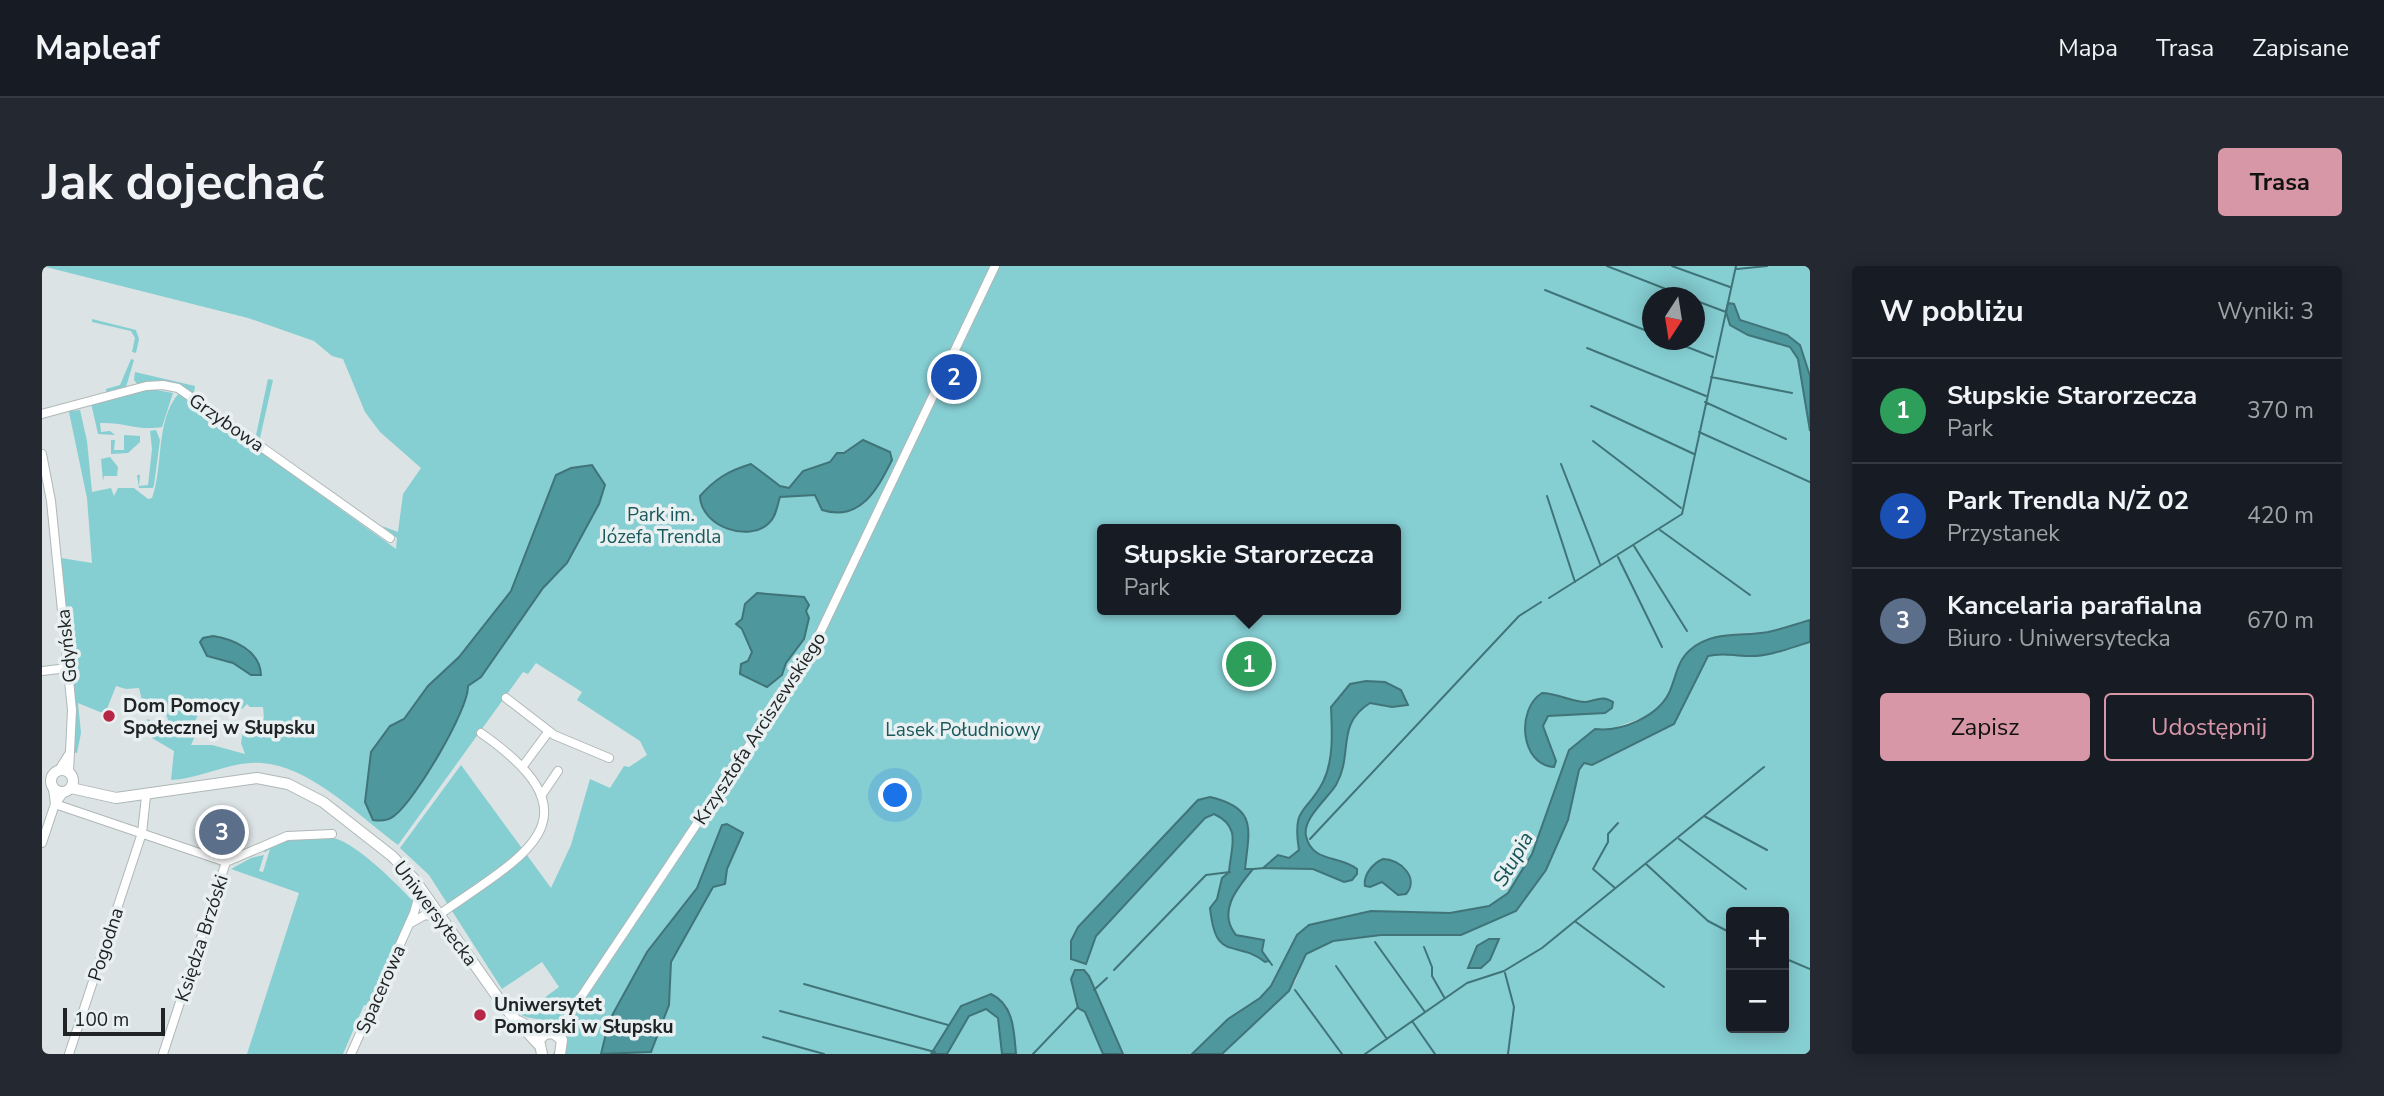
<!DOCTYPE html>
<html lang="pl">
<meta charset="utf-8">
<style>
body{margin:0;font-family:"Nunito Sans",sans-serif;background:#242831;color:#f1f3f6}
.controls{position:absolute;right:21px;bottom:21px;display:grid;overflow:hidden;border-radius:7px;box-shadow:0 4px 18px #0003}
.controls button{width:63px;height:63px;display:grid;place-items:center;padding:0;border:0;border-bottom:2px solid #363941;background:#171b24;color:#f1f3f6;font:35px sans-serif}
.compass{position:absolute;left:1600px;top:21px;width:63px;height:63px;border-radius:50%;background:#171b24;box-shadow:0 4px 18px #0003;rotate:192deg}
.scale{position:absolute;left:21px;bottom:18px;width:102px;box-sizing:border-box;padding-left:7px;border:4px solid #212424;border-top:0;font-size:19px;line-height:24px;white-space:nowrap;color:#212424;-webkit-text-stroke:5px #e8f0f1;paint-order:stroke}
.you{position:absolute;left:854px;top:530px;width:24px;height:24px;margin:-18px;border:5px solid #fff;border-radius:50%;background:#1a73e8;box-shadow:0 0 0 10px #1a73e833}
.badge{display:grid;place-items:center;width:46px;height:46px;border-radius:50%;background:#d797a7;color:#fff;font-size:23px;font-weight:700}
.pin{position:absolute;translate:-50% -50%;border:4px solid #fff;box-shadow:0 2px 7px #0006}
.popup{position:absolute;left:1055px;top:258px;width:304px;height:91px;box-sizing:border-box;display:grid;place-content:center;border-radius:7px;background:#171b24;filter:drop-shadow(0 2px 5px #0005);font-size:23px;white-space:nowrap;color:#9ea1a6}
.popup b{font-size:26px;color:#f1f3f6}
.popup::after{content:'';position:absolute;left:50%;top:100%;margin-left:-14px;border:14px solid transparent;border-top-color:#171b24}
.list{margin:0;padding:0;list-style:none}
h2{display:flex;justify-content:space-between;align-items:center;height:91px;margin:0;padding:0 28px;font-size:30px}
h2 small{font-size:23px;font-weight:400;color:#9ea1a6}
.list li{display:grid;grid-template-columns:46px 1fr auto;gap:21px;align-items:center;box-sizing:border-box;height:105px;padding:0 28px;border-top:2px solid #363941}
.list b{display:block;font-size:26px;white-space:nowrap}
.list p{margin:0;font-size:23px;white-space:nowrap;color:#9ea1a6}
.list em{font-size:23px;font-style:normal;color:#9ea1a6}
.actions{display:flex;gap:14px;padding:21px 28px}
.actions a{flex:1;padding:16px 0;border:2px solid #d797a7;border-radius:7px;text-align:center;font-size:24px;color:#d797a7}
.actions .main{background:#d797a7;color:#111}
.map{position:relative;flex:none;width:1768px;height:788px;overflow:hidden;border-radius:7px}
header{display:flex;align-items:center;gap:42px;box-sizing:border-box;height:98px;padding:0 35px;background:#171b24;border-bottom:2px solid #363941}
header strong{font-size:33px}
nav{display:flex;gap:38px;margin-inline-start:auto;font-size:24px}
.intro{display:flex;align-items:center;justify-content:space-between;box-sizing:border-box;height:168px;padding:0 42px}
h1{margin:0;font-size:49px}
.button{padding:18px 32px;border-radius:7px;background:#d797a7;color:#111;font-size:24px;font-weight:700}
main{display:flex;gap:42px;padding:0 42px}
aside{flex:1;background:#171b24;border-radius:7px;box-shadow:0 4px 18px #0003}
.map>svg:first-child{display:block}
.green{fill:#85ced2;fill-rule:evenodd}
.water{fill:#4e979c;stroke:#407478;stroke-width:2}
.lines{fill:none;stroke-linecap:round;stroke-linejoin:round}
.stream{stroke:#407478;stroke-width:2}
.minor-casing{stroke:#afb7b7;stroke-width:10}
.major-casing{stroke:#afb7b7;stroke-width:12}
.minor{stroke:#fff;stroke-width:8}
.major{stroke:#fff;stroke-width:10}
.poi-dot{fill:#b82646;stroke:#e8f0f1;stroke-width:2.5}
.labels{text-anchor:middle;stroke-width:7;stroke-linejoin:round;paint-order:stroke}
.street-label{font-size:19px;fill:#212424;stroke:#e8f0f1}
.park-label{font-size:19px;fill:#1a585c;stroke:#e8f0f1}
.poi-label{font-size:19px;font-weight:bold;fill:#212424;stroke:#e8f0f1;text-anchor:start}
.water-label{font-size:21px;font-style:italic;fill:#155458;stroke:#e8f0f1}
</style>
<header>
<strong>Mapleaf</strong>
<nav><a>Mapa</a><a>Trasa</a><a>Zapisane</a></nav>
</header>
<div class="intro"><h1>Jak dojechać</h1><a class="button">Trasa</a></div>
<main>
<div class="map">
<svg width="1768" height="788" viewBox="0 0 1768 788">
<rect width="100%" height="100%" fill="#dbe3e4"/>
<path class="green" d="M0,0H1768V354L1724,366L1688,368L1635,405L1626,429L1609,449L1566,464L1513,521L1508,544L1490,588L1466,627L1447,640L1408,647L1329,645L1255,669L1229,720L1218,732L1186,753L1150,788H511L526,762C511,751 495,756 479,749L517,721L500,696L460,723L387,609L358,582L419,499L509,622L529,579L548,513L568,522L582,500L587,501L605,489L598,475L535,434L540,426L494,397L486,408L481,406L356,579C318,551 267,499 219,497C188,495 159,513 129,514L132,485L110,472L105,453L108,454L113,468L129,462L121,440L103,447L97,422L84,423L74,420L63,448L36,437L39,467L35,487L31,486L34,446L19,292L50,297L45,232L27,146H21L38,144L45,175L50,226L69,222L72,230L76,222H92L106,233L110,232C122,199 113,154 137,127L354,283L355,272L340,260L356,266L361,228L379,202L338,166L323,146L301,93L290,90L272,75L206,52ZM1610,32H1652V74H1610ZM1060,263H1354V344H1060ZM163,432L200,443L205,438L208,441H221L222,452L201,464L199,477L203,488L170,479H149L153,470L148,467Z
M50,53L94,64L97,73L94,87L90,86L93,72L89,65L50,56Z
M89,93L92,94L84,121L64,126V123L78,119Z
M93,106L153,120L152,127L134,119H96L92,114Z
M226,113L231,114L218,172L227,181L214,169Z
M109,123L131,127L120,161C94,165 83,156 58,157L59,166L68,165L73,169L56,168L49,137Z
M114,164L118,174L112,219L111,222H97L95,209H98L97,220L106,219L110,183L108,165Z
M82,169L98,170V176L86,187L69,188V174H73L72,184H82Z
M68,191L76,201L75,210H62L61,215L59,193Z
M1768,376V788H1180L1253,716L1264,688L1291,675L1339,669H1419L1474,645L1504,604L1526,554L1537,503L1542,497L1550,499L1632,458L1666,390C1681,386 1691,390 1706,390C1726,391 1748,382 1768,376ZM1689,646H1742V762H1689Z
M286,571C312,573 353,617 372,636L327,740L322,739L301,788H205L257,627L189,603L209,592L222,589L217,605L221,606L228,583L223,586L219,584L250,573Z"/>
<path class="water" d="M1686,37L1692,38L1698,54L1745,69L1758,79L1768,110V165L1756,93L1748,81L1706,69L1688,59L1684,46Z
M821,174L848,186L850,194C835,224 818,256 780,244L773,229L738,231C735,240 734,251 727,257C707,277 659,261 658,230C673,213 686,205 709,198L738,220L747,222L761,205L788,196L795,187H802Z
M550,199L563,219L557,238L525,297L501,322L439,411L426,420C427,443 372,536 352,550C346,555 338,555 331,554L323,536L329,486L348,460L362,453L386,420L417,391L469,325L514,209L529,202Z
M715,327L762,331L767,339L764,345L767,352L762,373L744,397L740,409L725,421L698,408L699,398L706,395L710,386L700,363L694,358L700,353L703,338Z
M1768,354V376C1748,382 1726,391 1706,390C1691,390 1681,386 1666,390L1632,458L1550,499L1542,497L1537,504L1526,554L1504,604L1474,645L1419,669H1339L1291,675L1264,688L1247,725L1180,788H1150L1186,753L1218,732L1229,720L1255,669L1267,659L1329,645L1408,647L1447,640L1466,627L1490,588L1527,484L1553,463C1579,466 1615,451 1627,427C1634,412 1635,395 1648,384C1671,364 1699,371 1726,366C1740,363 1754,358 1768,354Z
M171,370C191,373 218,384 219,409H209L191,397L165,390L158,376L161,372Z
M1324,415L1343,416L1359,424L1366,439L1350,441L1328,437C1293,459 1312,487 1294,519C1286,532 1260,553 1264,570C1270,597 1298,589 1315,603V608L1310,614L1302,616L1271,603L1221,602L1236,589L1247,592L1257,584C1250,539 1264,549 1281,516C1292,494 1290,465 1289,441L1308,418Z
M1500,427C1514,427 1534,437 1544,436C1556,434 1560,429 1571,436L1570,442L1563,447L1506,450L1501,460L1514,495L1512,501C1478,499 1474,443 1500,427Z
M1168,531C1216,542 1207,564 1203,603H1211C1195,622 1175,646 1194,669L1222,674L1220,685L1227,695L1223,696C1192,672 1174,698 1168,642L1175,633L1180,612L1187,606C1189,580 1200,561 1172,548L1163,552L1054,670L1044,698L1029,693V675L1036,661L1156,534Z
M685,558L701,567L685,603L683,618L671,621L629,696L627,739L609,786L559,788L567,755L605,686L655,622L680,559Z
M1341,593C1358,593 1378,612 1364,628L1356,629L1340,616L1328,621L1323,620C1321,609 1331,597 1341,593Z
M1447,673H1457L1448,694L1439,702H1426L1435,680Z
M1033,704H1042L1047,710L1081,788H1061L1043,746L1036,742L1029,713Z
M949,728C972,739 972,765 974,788H960L956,752L944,743L927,750L905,788H889L919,740Z"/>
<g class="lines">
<path class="stream" d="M1565,0L1647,32
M1630,0L1688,21
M1695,3L1725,0
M1503,24L1610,67
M1652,34L1684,46
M1627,74L1671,91
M1545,82L1664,130
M1669,111L1750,127
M1663,136L1744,173
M1549,140L1652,188
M1657,166L1768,216
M1551,175L1639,242
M1519,198L1558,298
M1505,230L1533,316
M1618,264L1708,329
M1592,280L1645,365
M1576,291L1620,381
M1507,332L1640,248L1694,0
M1662,550L1725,584
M1268,573L1477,350L1499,336
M1637,573L1704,623
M1604,598L1666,655L1689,667
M1211,603L1223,602
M1573,622L1551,603L1566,576V568L1576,557
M1534,656L1622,721
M1333,676L1383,746
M1382,681L1390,701V710L1402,731
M1742,692L1768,703
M1227,695L1230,699
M1294,700L1345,773
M1072,704L1164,609L1188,606
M1463,707L1472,741L1466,788
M762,718L906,759
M1052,724L1065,712
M1253,724L1300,788
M738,745L893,786
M1370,755L1393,788
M721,771L782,788
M991,788L1036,741
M1323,788L1425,717L1462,705L1500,682L1722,501"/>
<g class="minor-casing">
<path id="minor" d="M0,148L104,120L121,119L136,122L348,272
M0,188L9,235L30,444L27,506
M0,405L26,402
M464,432L512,469L567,492
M481,500L507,465
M17,504L27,488
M11,523L13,538
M499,530L516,505
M13,538L184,596L245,570L290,568
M0,577L13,538L22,526
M398,648C482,589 562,553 439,467
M367,658L383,649L400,652
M511,767L523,755L767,390L953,0
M27,788L100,567L104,530
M121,788L184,596
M309,788L372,647L379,622"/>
</g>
<g class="major-casing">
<path id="major" d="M9 515a11 11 0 1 1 22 0a11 11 0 1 1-22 0Z
M29,522L74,532L215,512L246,518L281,536L350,590L372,613L464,743L496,778
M476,755L503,768
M500,788L497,774L503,768L511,767L520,774L518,788"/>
</g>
<use href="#minor" class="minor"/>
<use href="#major" class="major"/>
</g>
<g class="poi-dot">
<circle cx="67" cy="450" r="7"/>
<circle cx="438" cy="749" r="7"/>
</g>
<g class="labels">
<g class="street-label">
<text transform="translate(185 156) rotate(35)" y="7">Grzybowa</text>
<text transform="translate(24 380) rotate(-96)" y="7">Gdyńska</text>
<text transform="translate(717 462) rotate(-57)" y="7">Krzysztofa Arciszewskiego</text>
<text transform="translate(394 647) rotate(53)" y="7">Uniwersytecka</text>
<text transform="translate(159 672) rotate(-72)" y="7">Księdza Brzóski</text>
<text transform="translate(63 678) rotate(-72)" y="7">Pogodna</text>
<text transform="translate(338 723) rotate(-66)" y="7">Spacerowa</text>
</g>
<g class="park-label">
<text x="619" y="255">Park im.<tspan x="619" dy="22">Józefa Trendla</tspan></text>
<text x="921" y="470">Lasek Południowy</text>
</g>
<g class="poi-label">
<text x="81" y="446">Dom Pomocy<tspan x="81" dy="22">Społecznej w Słupsku</tspan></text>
<text x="452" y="745">Uniwersytet<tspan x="452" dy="22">Pomorski w Słupsku</tspan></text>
</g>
<g class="water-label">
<text transform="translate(1471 593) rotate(-60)" y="7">Słupia</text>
</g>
</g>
</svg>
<div class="controls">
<button>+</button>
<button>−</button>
</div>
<svg class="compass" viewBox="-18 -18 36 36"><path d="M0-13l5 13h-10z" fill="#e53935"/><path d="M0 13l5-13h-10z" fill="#9ea1a6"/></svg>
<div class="scale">100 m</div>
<div class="you"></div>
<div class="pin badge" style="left:1207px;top:398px;background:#2e9e5b">1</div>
<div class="popup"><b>Słupskie Starorzecza</b>Park</div>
<div class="pin badge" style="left:912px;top:111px;background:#1a4fb4">2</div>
<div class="pin badge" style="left:180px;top:566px;background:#5c6f8a">3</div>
</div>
<aside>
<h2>W pobliżu<small>Wyniki: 3</small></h2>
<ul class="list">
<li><span class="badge" style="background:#2e9e5b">1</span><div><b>Słupskie Starorzecza</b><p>Park</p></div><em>370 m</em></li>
<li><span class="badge" style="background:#1a4fb4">2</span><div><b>Park Trendla N/Ż 02</b><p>Przystanek</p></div><em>420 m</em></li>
<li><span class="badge" style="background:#5c6f8a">3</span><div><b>Kancelaria parafialna</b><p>Biuro · Uniwersytecka</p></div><em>670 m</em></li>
</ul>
<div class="actions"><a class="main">Zapisz</a><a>Udostępnij</a></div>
</aside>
</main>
